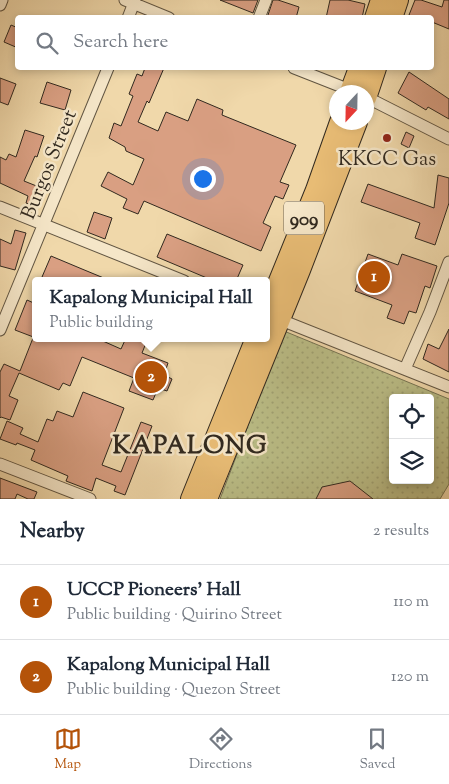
<!DOCTYPE html>
<meta charset="utf-8">
<style>
body{margin:0;font-family:"Sorts Mill Goudy",serif;background:#f2f2f3;color:#1f2937}
.controls{position:absolute;right:15px;bottom:15px;display:grid;overflow:hidden;border-radius:5px;box-shadow:0 2px 8px #0003}
.controls button{width:45px;height:45px;display:grid;place-items:center;padding:0;border:0;border-bottom:1px solid #e0e1e3;background:#fff;color:#1f2937;font:25px sans-serif}
.compass{position:absolute;left:329px;top:85px;width:45px;height:45px;border-radius:50%;background:#fff;box-shadow:0 2px 8px #0003;rotate:202deg}
.you{position:absolute;left:202px;top:178px;width:18px;height:18px;margin:-12px;border:4px solid #fff;border-radius:50%;background:#1a73e8;box-shadow:0 0 0 8px #1a73e833}
.badge{display:grid;place-items:center;width:32px;height:32px;border-radius:50%;background:#b45309;color:#fff;font-size:16px;font-weight:700}
.pin{position:absolute;translate:-50% -50%;border:2px solid #fff;box-shadow:0 1px 5px #0006}
.popup{position:absolute;left:32px;top:277px;width:238px;height:65px;box-sizing:border-box;display:grid;place-content:center;border-radius:5px;background:#fff;filter:drop-shadow(0 1px 4px #0005);font-size:16px;white-space:nowrap;color:#747a83}
.popup b{font-size:19px;color:#1f2937}
.popup::after{content:'';position:absolute;left:50%;top:100%;margin-left:-10px;border:10px solid transparent;border-top-color:#fff}
.list{margin:0;padding:0;list-style:none}
h2{display:flex;justify-content:space-between;align-items:center;height:65px;margin:0;padding:0 20px;font-size:21px}
h2 small{font-size:16px;font-weight:400;color:#747a83}
.list li{display:grid;grid-template-columns:32px 1fr auto;gap:15px;align-items:center;box-sizing:border-box;height:75px;padding:0 20px;border-top:1px solid #e0e1e3}
.list b{display:block;font-size:19px;white-space:nowrap}
.list p{margin:0;font-size:16px;white-space:nowrap;color:#747a83}
.list em{font-size:16px;font-style:normal;color:#747a83}
.icon{flex:none;width:28px;height:28px;fill:none;stroke:currentColor;stroke-width:2;stroke-linecap:round;stroke-linejoin:round}
.map{position:relative;flex:none;width:449px;height:499px;overflow:hidden}
.search{position:absolute;background:#fff;box-shadow:0 2px 8px #0003;left:15px;right:15px;top:15px;height:55px;display:flex;align-items:center;gap:12px;box-sizing:border-box;padding:0 18px;border-radius:5px;color:#747a83;font-size:19px}
.sheet{height:215px;background:#fff}
nav{display:flex;justify-content:space-around;align-items:center;box-sizing:border-box;height:70px;border-top:1px solid #e0e1e3;background:#fff;font-size:14px;color:#747a83}
nav a{display:grid;justify-items:center;gap:2px}
nav .on{color:#b45309}
.map>svg:first-child{display:block}
.green{fill:url(#green-dots);stroke:#767453;fill-rule:evenodd}
.building{fill:#d99f82;stroke:#31291f}
.lines{fill:none;stroke-linecap:round;stroke-linejoin:round}
.street-casing{stroke:#615542;stroke-width:13}
.highway-casing{stroke:#31291f;stroke-width:22}
.street{stroke:#f5e6c8;stroke-width:11}
.highway{stroke:#e8bc75;stroke-width:20}
.poi-dot{fill:#8f2418;stroke:#f5e6c8;stroke-width:2}
.labels{text-anchor:middle;stroke-width:5;stroke-linejoin:round;paint-order:stroke}
.shield{fill:#f5e6c8;stroke:#6c6252;stroke-width:1}
.shield-label{font-size:19px;font-weight:bold;fill:#31291f}
.poi-label{font-size:20px;fill:#31291f;stroke:#f5e6c8}
.street-label{font-size:20px;fill:#31291f;stroke:#f5e6c8}
.district-label{font-size:25px;font-weight:bold;letter-spacing:1px;fill:#31291f;stroke:#f5e6c8}
</style>
<div class="map">
<svg width="449" height="499" viewBox="0 0 449 499">
<defs>
<pattern id="green-dots" width="8" height="8" patternUnits="userSpaceOnUse" patternTransform="scale(1.25)"><rect width="8" height="8" fill="#bbbe87"/><path d="M2 2h.1M6 6h.1" fill="none" stroke="#a1a374" stroke-width="1.8" stroke-linecap="round"/></pattern>
</defs>
<rect width="100%" height="100%" fill="#f0d8aa"/>
<filter id="stains"><feTurbulence type="fractalNoise" baseFrequency=".004" numOctaves="4"/><feColorMatrix values="0 0 0 0 .2 0 0 0 0 .09 0 0 0 0 .02 0 0 0 .5 -.17"/></filter>
<radialGradient id="worn" r=".72"><stop offset=".6" stop-color="#630" stop-opacity="0"/><stop offset="1" stop-color="#630" stop-opacity=".3"/></radialGradient>
<path class="green" d="M284,331L449,399V484L440,499H220ZM393,398H430V480H393Z"/>
<path class="building" d="M220,0H258L253,13Z
M273,0H278L299,7L296,18H267Z
M330,0H348L365,4L362,18H326Z
M415,0H421L442,7L444,0H449V29L432,22V18H418L409,15Z
M11,25L18,28V48L4,42Z
M145,68H164L149,103L147,101L138,122L158,131L166,112L188,121L197,99L223,110L222,115L296,145L280,182L289,185L283,199L275,196L263,223L271,227L261,251L144,201L138,214L123,208L127,199L101,186L108,172L133,185L144,159L126,151L125,147L109,138L114,123L121,126L133,96L129,94L137,74L142,76Z
M409,72L449,99V119L428,107L426,110L398,93Z
M0,78L16,84L8,105L0,102Z
M47,82L71,90L65,110L40,103Z
M25,130L44,136L37,157L35,156L24,181L44,189L37,207L26,203L28,196L0,183V157L6,160L9,154L16,157Z
M406,132L414,136L409,148L401,144Z
M438,175L449,178V203L435,245L415,238L420,223L361,202L368,184L434,208Z
M94,212L112,218L105,239L87,232Z
M15,230L26,233L15,270L0,266V239L11,244Z
M167,234L243,265L236,281H214L157,257Z
M368,254L398,265L402,254L437,266L430,288L425,286L416,313L409,311L404,324L387,318L392,305L355,291Z
M51,256L82,269L111,281H52L42,277Z
M27,300L36,304V338H96L121,349L126,338H148L142,353L168,363L164,375L172,379L167,391L158,388L153,400L129,391L134,378L82,357L70,386L63,383L59,390L19,373L9,396L18,400L10,420L1,417L0,418V372L4,364L20,371L33,338H36L15,330Z
M449,329V372L423,359L428,344L439,349Z
M83,392L124,408L102,465L121,472L141,422L152,426L125,495L114,491L116,486L96,478L92,491L66,481L68,476L31,460L35,450L17,443L16,445L0,439L7,421L23,428L20,434L38,442L47,419L53,421L57,411L73,417Z
M0,478L37,492L34,499H28L17,494L15,499H0Z
M350,481L373,499H316L322,487Z"/>
<g class="lines">
<g class="street-casing">
<path id="street" d="M125,0L169,18
M0,5L2,0
M128,18L135,0
M259,18L266,0
M294,68L355,92
M366,97L449,139
M0,207L184,281
M276,318L449,387
M0,330L108,68
M405,369L430,312L449,262
M0,464L90,499"/>
</g>
<g class="highway-casing">
<path id="highway" d="M375,18L381,0
M392,18L398,0
M350,92L359,68
M366,98L376,68
M266,313L316,190L340,122
M191,499L256,338
M207,499L300,270L357,122"/>
</g>
<use href="#street" class="street"/>
<use href="#highway" class="highway"/>
</g>
<circle class="poi-dot" cx="387" cy="138" r="5"/>
<g class="labels">
<rect class="shield" x="284" y="201.5" width="40" height="33" rx="4"/>
<g class="shield-label">
<text x="304" y="225">909</text>
</g>
<g class="poi-label">
<text x="387" y="165">KKCC Gas</text>
</g>
<g class="street-label">
<text transform="translate(48 164) rotate(-68)" y="7">Burgos Street</text>
</g>
<g class="district-label">
<text x="190" y="453">KAPALONG</text>
</g>
</g>
<rect width="100%" height="100%" filter="url(#stains)"/>
<rect width="100%" height="100%" fill="url(#worn)"/>
</svg>
<div class="controls">
<button><svg class="icon" aria-label="locate" viewBox="0 0 24 24"><circle cx="12" cy="12" r="6"/><path d="M12 2v4M12 18v4M2 12h4M18 12h4"/></svg></button>
<button><svg class="icon" aria-label="layers" viewBox="0 0 24 24"><path d="M12 4l9 5-9 5-9-5zM3 14l9 5 9-5"/></svg></button>
</div>
<svg class="compass" viewBox="-18 -18 36 36"><path d="M0-13l5 13h-10z" fill="#e53935"/><path d="M0 13l5-13h-10z" fill="#747a83"/></svg>
<div class="you"></div>
<div class="pin badge" style="left:374px;top:277px">1</div>
<div class="pin badge" style="left:151px;top:377px">2</div>
<div class="popup"><b>Kapalong Municipal Hall</b>Public building</div>
<div class="search"><svg class="icon" aria-label="search" viewBox="0 0 24 24"><circle cx="10" cy="10" r="6"/><path d="M15 15l6 6"/></svg>Search here</div>
</div>
<section class="sheet">
<h2>Nearby<small>2 results</small></h2>
<ul class="list">
<li><span class="badge">1</span><div><b>UCCP Pioneers' Hall</b><p>Public building · Quirino Street</p></div><em>110 m</em></li>
<li><span class="badge">2</span><div><b>Kapalong Municipal Hall</b><p>Public building · Quezon Street</p></div><em>120 m</em></li>
</ul>
</section>
<nav>
<a class="on"><svg class="icon" aria-label="map" viewBox="0 0 24 24"><path d="M3 6l6-2 6 2 6-2v14l-6 2-6-2-6 2zM9 4v14M15 6v14"/></svg>Map</a>
<a><svg class="icon" aria-label="directions" viewBox="0 0 24 24"><path d="M12 3l9 9-9 9-9-9zM9 14v-3h6M13 9l2 2-2 2"/></svg>Directions</a>
<a><svg class="icon" aria-label="saved" viewBox="0 0 24 24"><path d="M7 4h10v16l-5-4-5 4z"/></svg>Saved</a>
</nav>
